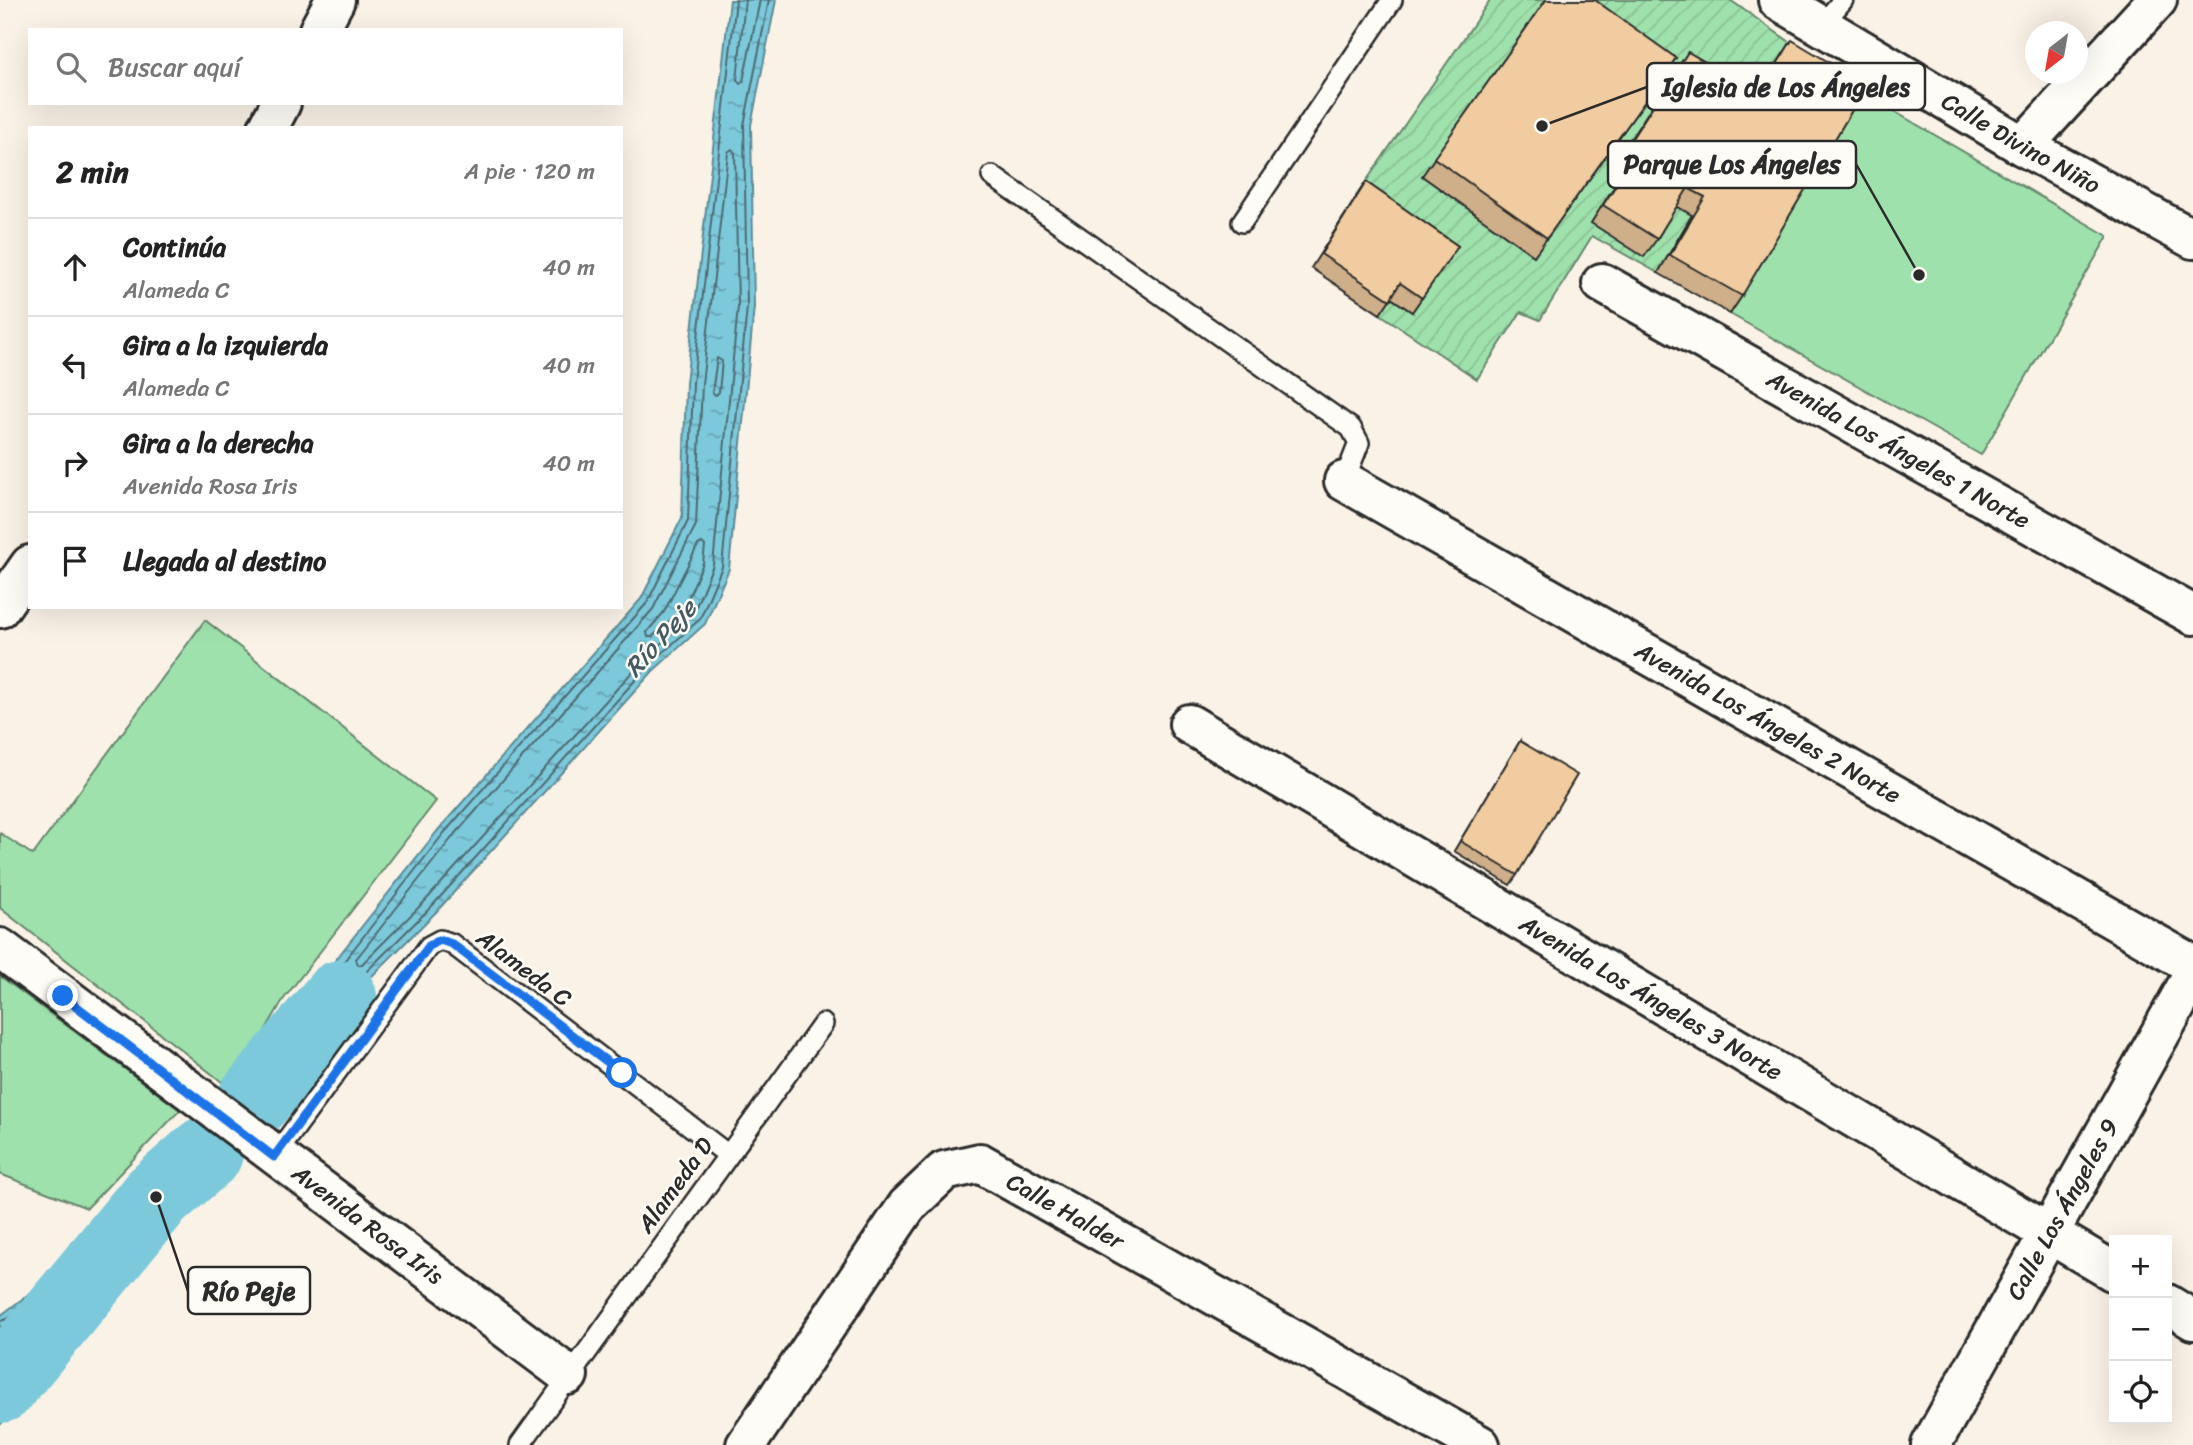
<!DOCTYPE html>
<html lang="es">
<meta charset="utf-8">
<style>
body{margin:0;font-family:Sriracha,sans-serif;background:#f6f6f6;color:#222}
.controls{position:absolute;right:21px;bottom:21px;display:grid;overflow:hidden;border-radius:0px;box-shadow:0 7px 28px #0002}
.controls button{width:63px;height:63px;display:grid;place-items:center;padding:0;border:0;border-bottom:2px solid #e0e0e0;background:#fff;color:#222;font:35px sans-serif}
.compass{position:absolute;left:2025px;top:21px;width:63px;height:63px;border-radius:50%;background:#fff;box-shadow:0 7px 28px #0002;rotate:211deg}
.stop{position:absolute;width:21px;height:21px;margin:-16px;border:5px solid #1a73e8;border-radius:50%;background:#fff}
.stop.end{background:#1a73e8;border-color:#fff;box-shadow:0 2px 7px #0008}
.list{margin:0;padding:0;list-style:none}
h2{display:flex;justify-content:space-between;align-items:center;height:91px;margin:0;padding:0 28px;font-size:30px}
h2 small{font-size:23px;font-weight:400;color:#767676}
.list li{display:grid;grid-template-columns:46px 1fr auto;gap:21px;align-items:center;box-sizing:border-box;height:98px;padding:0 28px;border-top:2px solid #e0e0e0}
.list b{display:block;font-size:26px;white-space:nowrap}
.list p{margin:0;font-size:23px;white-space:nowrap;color:#767676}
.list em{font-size:23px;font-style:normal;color:#767676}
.icon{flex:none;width:38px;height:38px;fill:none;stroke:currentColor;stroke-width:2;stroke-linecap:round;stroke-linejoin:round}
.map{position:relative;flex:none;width:2193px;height:1445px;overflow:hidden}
.search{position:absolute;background:#fff;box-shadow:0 7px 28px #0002;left:28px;top:28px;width:595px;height:77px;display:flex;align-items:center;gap:18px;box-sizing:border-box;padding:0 24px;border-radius:0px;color:#767676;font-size:26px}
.panel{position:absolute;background:#fff;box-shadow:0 7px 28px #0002;left:28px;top:126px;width:595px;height:483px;border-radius:0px}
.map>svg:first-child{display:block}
.park{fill:#9fe1ac;stroke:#65866c;stroke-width:2}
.garden{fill:url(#garden-furrows);stroke:#65866c;stroke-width:2}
.water{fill:url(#water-ripples);stroke:#5c8a95;stroke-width:2}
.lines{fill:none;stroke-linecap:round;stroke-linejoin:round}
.shore{stroke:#4c6a72;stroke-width:2}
.river{stroke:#7dc9dc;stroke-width:74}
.lane-casing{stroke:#2b2b2b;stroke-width:24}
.street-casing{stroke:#2b2b2b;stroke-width:44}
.lane{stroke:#fdfcf7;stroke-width:19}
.street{stroke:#fdfcf7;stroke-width:38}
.wall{fill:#ceaf8a;stroke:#2b2b2b;stroke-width:2}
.building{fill:#f0cca0;stroke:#2b2b2b;stroke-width:2}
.route{stroke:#1a73e8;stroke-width:9}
.labels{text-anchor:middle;stroke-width:5;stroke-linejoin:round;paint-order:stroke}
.street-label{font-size:24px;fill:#2b2b2b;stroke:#fdfcf7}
.water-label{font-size:26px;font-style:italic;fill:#445a60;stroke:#fdfcf7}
.leader{fill:none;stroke:#2b2b2b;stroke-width:2.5}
.callout-dot{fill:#2b2b2b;stroke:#fdfcf7;stroke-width:2.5}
.callout{fill:#fdfcf7;stroke:#2b2b2b;stroke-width:2.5}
.callout-label{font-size:26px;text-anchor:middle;font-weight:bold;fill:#2b2b2b}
</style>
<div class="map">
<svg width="2193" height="1445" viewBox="0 0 2193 1445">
<defs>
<pattern id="garden-furrows" width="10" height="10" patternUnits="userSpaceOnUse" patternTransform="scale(1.75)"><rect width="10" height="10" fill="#9fe1ac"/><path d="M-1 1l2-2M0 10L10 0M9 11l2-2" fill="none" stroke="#89c194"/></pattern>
<pattern id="water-ripples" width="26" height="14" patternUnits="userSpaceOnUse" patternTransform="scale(1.75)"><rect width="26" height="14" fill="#7dc9dc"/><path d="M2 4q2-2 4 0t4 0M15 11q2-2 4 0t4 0" fill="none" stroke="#67a3b3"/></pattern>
</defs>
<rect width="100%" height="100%" fill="#faf2e6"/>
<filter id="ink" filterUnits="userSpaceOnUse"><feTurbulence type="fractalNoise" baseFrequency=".0143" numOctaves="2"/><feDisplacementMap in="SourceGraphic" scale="14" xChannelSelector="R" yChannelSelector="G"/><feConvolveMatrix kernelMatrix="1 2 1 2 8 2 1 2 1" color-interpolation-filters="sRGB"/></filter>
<g filter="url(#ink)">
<path class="park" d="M1861,92L2108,236L1981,455L1730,314Z
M205,620L436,801L283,1000L231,1089L0,908V833L33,855Z
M0,976L180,1110L87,1208L0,1174Z"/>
<path class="garden" d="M1490,0H1730L1861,92L1747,111L1676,70L1610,170L1619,179L1692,215L1658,273L1592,236L1540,320L1521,312L1477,379L1380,314L1390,297L1412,312L1356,196Z"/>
<path class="water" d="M730,0H776L751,125L754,307L729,569L705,624L653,671L437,911L275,1073L307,996L439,829L641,599L682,518L686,383Z
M156,1197L43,1379L0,1425V1316Z"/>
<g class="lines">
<path class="shore" d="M736,0L693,383L688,521L647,603L444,833L314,1000L302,1026L304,1031L308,1030L432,906L648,666L700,619L722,567L747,307L744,125L769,0
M745,0L737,80L740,84L743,81L760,0
M732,149L735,153L738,307L713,565L693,614L642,661L426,900L362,964L358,965L356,959L451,839L653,609L696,525L702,384L728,152Z
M717,358L722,361L719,392L716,395L712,393Z
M702,543L705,546L703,563L684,608L652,637H648L647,632L664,612L698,545Z
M0,1321L7,1319L114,1238H119V1242L37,1375L0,1415
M0,1330L12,1327L82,1274L87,1275V1278L30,1369L0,1402
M0,1340L15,1337L43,1316L48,1318L21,1363L0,1386"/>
<path class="river" d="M254,1100L340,997
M0,1386L156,1197L206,1153"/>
<g class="lane-casing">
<path id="lane" d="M1822,25L1843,0
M992,176L1351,428L1359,443L1344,481
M1242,222L1392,0
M274,1157L429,946L440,940L452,944L727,1154
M520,1445L823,1024"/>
</g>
<g class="street-casing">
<g id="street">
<path id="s1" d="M1778,0L2023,146L2193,239"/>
<path d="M319,30L335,0"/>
<path d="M268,128L281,103"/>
<path d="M2023,146L2157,0"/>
<path id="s2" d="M1602,283L2193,615"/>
<path id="s3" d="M1344,481L2193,965"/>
<path d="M0,608L30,565"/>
<path id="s4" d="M1189,724L2114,1272"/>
<path id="s5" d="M0,948L568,1375"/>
<path d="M2167,1304L2193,1320"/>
<path id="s6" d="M746,1445L907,1206L944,1171L980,1163L1480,1445"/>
<path id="s7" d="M1931,1445L2193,975"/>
</g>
</g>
<use href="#lane" class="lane"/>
<use href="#street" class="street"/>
</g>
<path class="wall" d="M1546,0L1676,58L1534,256L1422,176Z
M1792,40L1742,296L1730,314L1658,273L1692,215L1676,206L1657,239L1644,257L1591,223L1619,179L1610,170L1688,52L1758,93Z
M1366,182L1458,246L1412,312L1391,298L1380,314L1311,268Z
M1520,741L1517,875L1510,885L1454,851Z"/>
<path class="building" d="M1546,0H1595L1676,58L1547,238L1434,158Z
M1792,40L1867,85L1742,296L1670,255L1705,197L1688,188L1657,239L1603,205L1632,161L1623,152L1688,52L1759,93Z
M1366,182L1458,246L1422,298L1400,283L1390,300L1321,254Z
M1520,741L1577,775L1517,875L1460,841Z"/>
</g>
<g class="lines" filter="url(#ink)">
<path class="route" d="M63,996L274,1157L429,946L440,940L452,944L622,1073"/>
</g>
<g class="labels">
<g class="street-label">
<text dy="8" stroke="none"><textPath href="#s1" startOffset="282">Calle Divino Niño</textPath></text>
<text dy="8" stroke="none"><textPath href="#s2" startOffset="340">Avenida Los Ángeles 1 Norte</textPath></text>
<text dy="8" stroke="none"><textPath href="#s3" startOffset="488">Avenida Los Ángeles 2 Norte</textPath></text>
<text transform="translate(524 968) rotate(37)" y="8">Alameda C</text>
<text dy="8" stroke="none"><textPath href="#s4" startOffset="537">Avenida Los Ángeles 3 Norte</textPath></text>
<text transform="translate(675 1185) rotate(-54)" y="8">Alameda D</text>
<text dy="8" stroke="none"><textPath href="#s7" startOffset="270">Calle Los Ángeles 9</textPath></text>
<text dy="8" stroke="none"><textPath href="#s6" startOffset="474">Calle Halder</textPath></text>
<text dy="8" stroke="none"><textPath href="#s5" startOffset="460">Avenida Rosa Iris</textPath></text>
</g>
<g class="water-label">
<text transform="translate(660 638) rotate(-48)" y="9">Río Peje</text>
</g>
</g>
<path class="leader" d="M1542 126L1647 87M1919 275L1856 164M156 1197L188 1291"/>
<g class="callout-dot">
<circle cx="1542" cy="126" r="7"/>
<circle cx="1919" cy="275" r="7"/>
<circle cx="156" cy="1197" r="7"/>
</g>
<g class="callout">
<rect x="1647" y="63" width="278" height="47" rx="7"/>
<rect x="1608" y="141" width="248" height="47" rx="7"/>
<rect x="188" y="1267" width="122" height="47" rx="7"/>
</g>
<g class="callout-label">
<text x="1786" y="96">Iglesia de Los Ángeles</text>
<text x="1732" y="173">Parque Los Ángeles</text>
<text x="249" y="1300">Río Peje</text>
</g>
</svg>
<div class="controls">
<button>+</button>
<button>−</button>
<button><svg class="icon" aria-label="locate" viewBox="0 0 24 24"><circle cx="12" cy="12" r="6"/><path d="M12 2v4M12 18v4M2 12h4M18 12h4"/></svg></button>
</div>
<svg class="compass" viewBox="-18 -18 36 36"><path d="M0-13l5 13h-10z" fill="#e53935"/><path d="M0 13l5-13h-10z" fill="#767676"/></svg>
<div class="stop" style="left:622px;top:1073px"></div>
<div class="stop end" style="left:63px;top:996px"></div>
<div class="search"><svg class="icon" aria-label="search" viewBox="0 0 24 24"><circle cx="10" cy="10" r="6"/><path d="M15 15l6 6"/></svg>Buscar aquí</div>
<section class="panel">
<h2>2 min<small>A pie · 120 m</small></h2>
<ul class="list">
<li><svg class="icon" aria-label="ahead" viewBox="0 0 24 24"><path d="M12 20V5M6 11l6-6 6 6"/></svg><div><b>Continúa</b><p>Alameda C</p></div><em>40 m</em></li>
<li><svg class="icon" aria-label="left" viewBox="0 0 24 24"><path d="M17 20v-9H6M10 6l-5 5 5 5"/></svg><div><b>Gira a la izquierda</b><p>Alameda C</p></div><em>40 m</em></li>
<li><svg class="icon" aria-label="right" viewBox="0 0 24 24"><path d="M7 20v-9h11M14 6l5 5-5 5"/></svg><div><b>Gira a la derecha</b><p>Avenida Rosa Iris</p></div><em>40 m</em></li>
<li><svg class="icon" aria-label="arrive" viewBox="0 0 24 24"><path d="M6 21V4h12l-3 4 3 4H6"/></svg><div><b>Llegada al destino</b></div></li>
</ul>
</section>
</div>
